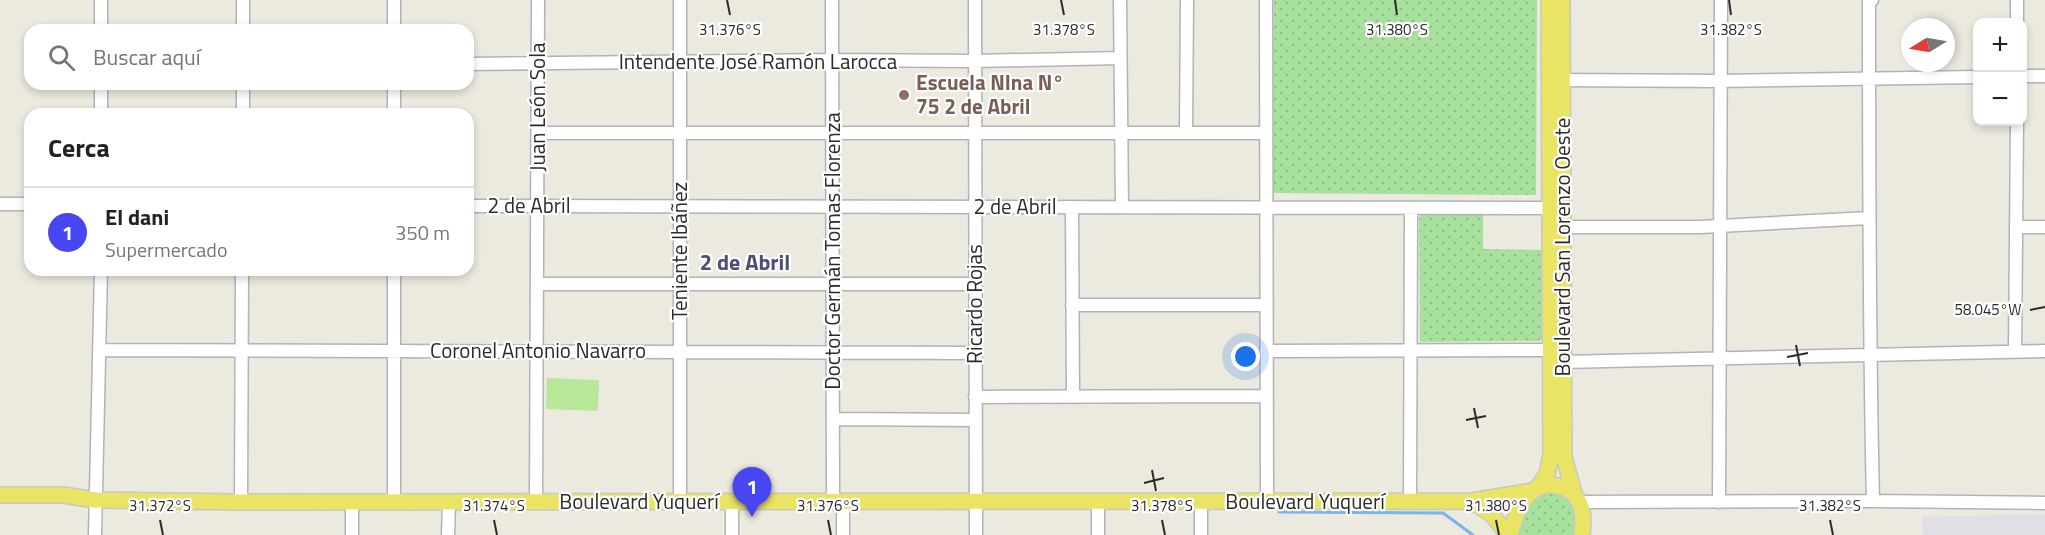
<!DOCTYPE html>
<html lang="es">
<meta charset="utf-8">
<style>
body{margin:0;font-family:"Titillium Web",sans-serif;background:#f2f2f2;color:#222}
.controls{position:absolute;right:18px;top:18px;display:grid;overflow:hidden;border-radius:12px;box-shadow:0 3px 9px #0003}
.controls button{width:54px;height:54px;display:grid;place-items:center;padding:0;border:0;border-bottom:2px solid #e0e0e0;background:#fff;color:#222;font:30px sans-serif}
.compass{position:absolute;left:1901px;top:18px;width:54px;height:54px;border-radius:50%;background:#fff;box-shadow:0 3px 9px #0003;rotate:259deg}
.you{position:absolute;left:1246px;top:357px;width:21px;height:21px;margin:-15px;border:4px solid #fff;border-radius:50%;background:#1a73e8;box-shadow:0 0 0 9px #1a73e833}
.badge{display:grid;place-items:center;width:39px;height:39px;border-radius:50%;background:#4647f2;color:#fff;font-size:20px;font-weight:700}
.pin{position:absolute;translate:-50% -50px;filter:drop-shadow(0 2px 3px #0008)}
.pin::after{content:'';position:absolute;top:32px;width:21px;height:18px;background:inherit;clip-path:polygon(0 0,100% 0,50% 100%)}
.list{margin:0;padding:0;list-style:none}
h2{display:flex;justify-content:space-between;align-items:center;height:78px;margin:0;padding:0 24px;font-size:26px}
h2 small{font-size:20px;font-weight:400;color:#767676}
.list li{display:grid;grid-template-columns:39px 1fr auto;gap:18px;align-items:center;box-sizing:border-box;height:90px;padding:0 24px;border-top:2px solid #e0e0e0}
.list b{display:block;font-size:22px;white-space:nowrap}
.list p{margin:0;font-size:20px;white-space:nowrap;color:#767676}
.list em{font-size:20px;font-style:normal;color:#767676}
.icon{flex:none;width:33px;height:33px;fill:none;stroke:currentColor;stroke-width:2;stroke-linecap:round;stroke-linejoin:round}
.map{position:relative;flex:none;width:2045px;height:535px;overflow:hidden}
.search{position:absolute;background:#fff;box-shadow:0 3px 9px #0003;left:24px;top:24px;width:450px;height:66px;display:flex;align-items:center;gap:15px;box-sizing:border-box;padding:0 21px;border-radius:18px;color:#767676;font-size:22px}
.panel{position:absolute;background:#fff;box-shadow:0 3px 9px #0003;left:24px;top:108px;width:450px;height:168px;border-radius:18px}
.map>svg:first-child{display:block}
.industrial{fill:#e2dee5}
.grass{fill:url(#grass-dots)}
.pitch{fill:#b8e79a}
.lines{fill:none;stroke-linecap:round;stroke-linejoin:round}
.stream{stroke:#76b6e9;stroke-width:3}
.minor-casing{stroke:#b2b2be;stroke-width:15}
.major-casing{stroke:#c8c8c8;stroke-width:18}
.minor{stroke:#fff;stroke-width:12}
.major{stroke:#eae465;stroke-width:15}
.ticks{fill:none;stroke:#2b2b2b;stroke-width:2}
.education-dot{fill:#8d6e63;stroke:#fff;stroke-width:2}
.labels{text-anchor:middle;stroke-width:4.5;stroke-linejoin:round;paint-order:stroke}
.street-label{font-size:21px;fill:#2b2b2b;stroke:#fff}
.education-label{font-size:21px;font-weight:bold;fill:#785e54;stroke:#fff;text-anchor:start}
.neighbourhood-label{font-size:22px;font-weight:bold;fill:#4e4d7a;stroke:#fff}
.ticks-label{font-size:15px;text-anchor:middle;fill:#2b2b2b;stroke:#fff;stroke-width:4.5;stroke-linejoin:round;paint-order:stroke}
</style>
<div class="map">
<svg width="2045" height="535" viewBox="0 0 2045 535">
<defs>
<pattern id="grass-dots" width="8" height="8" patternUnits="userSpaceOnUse" patternTransform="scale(1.5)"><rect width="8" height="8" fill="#a8e09d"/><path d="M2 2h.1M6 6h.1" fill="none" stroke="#91c087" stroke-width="1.8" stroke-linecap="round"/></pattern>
</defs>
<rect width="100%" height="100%" fill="#ece9de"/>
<path class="industrial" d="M2045,514V535H1923L1922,517Z"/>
<path class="grass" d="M1274,0H1537L1536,195L1273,193Z
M1424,210L1483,211V249L1543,250L1542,338L1539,341L1420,342L1419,218Z
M1548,492L1564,495L1579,508L1578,535H1517L1521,521L1532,499Z"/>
<path class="pitch" d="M547,378L599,380L598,411L546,409Z"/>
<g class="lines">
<path class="stream" d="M1279,512L1443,513L1473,535"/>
<g class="minor-casing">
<path id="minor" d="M101,0V30
M243,0V30
M832,0L833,502
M975,0L976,535
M1120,0L1122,207
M1266,0L1267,501
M1872,0H1869C1869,167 1869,334 1873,501
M2017,0V22
M394,30V0
M468,64L832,60L974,61L1120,58
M2022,76H2045
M1554,80L1721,81L1978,77
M101,84V114
M394,84V114
M243,114V84
M538,133H1266
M1186,133L1187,0
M0,204H30
M468,206L1559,208
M1072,207L1073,397
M1555,227H1700L1869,218
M2016,227H2045
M394,270V502
M538,284H975
M1072,305H1266
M100,350L975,353
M1266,351L1551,350
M2015,352L2017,122
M1563,362L2045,351
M975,397L1266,396
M833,419L976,420
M1410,501L1411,208
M241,502L242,270
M536,502L538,0
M680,502V0
M1201,502V535
M1580,502L1873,501L2045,503
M1719,502L1721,0
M95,535L101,270
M352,535V503
M448,535L449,503
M732,535V502
M843,535V502
M1098,535V502"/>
</g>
<g class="major-casing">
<path id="major" d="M1562,0L1564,457L1574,493
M1539,486L1547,474L1551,454L1549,0
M0,495H63L95,500L241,502L1471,501L1533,491
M1471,501L1491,514L1509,535
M1510,535C1514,519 1522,494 1539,487C1544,485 1552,485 1558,486C1582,491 1585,514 1582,535"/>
</g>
<use href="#minor" class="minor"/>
<use href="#major" class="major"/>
</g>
<path class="ticks" d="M727,0L730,15M1061,0L1064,15M1395,0L1397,15M1729,0L1731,15M2030,310L2045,307M1796,345L1800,366M1787,357L1808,353M1474,408L1478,428M1466,420L1486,416M1152,470L1156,491M1144,483L1164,478M160,520L163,535M494,520L497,535M828,520L831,535M1162,520L1165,535M1496,520L1499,535M1830,520L1833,535"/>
<circle class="education-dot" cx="904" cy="95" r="6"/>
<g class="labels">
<g class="street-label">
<text x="758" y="69">Intendente José Ramón Larocca</text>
<text transform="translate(538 107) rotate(-90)" y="7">Juan León Sola</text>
<text x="529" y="213">2 de Abril</text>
<text x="1015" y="214">2 de Abril</text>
<text transform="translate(1563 247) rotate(-90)" y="7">Boulevard San Lorenzo Oeste</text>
<text transform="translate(680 251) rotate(-90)" y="7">Teniente Ibáñez</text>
<text transform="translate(833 251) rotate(-90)" y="7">Doctor Germán Tomas Florenza</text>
<text transform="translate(975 304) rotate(-90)" y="7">Ricardo Rojas</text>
<text x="538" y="358">Coronel Antonio Navarro</text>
<text x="639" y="509">Boulevard Yuquerí</text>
<text x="1305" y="509">Boulevard Yuquerí</text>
</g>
<g class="education-label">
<text x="916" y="90">Escuela NIna N°<tspan x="916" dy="24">75 2 de Abril</tspan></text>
</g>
<g class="neighbourhood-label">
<text x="745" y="270">2 de Abril</text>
</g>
</g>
<g class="ticks-label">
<text x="730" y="35">31.376°S</text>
<text x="1064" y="35">31.378°S</text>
<text x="1397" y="35">31.380°S</text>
<text x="1731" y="35">31.382°S</text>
<text x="1988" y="315">58.045°W</text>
<text x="160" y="511">31.372°S</text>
<text x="494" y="511">31.374°S</text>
<text x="828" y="511">31.376°S</text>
<text x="1162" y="511">31.378°S</text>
<text x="1496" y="511">31.380°S</text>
<text x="1830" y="511">31.382°S</text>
</g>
</svg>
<div class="controls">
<button>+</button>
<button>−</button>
</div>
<svg class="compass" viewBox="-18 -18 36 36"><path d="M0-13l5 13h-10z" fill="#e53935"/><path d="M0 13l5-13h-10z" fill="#767676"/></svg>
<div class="you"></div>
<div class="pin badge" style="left:752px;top:517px">1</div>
<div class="search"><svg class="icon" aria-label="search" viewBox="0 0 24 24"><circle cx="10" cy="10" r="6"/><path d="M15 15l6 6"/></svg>Buscar aquí</div>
<section class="panel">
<h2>Cerca<small></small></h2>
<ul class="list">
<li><span class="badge">1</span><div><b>El dani</b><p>Supermercado</p></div><em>350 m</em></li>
</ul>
</section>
</div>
